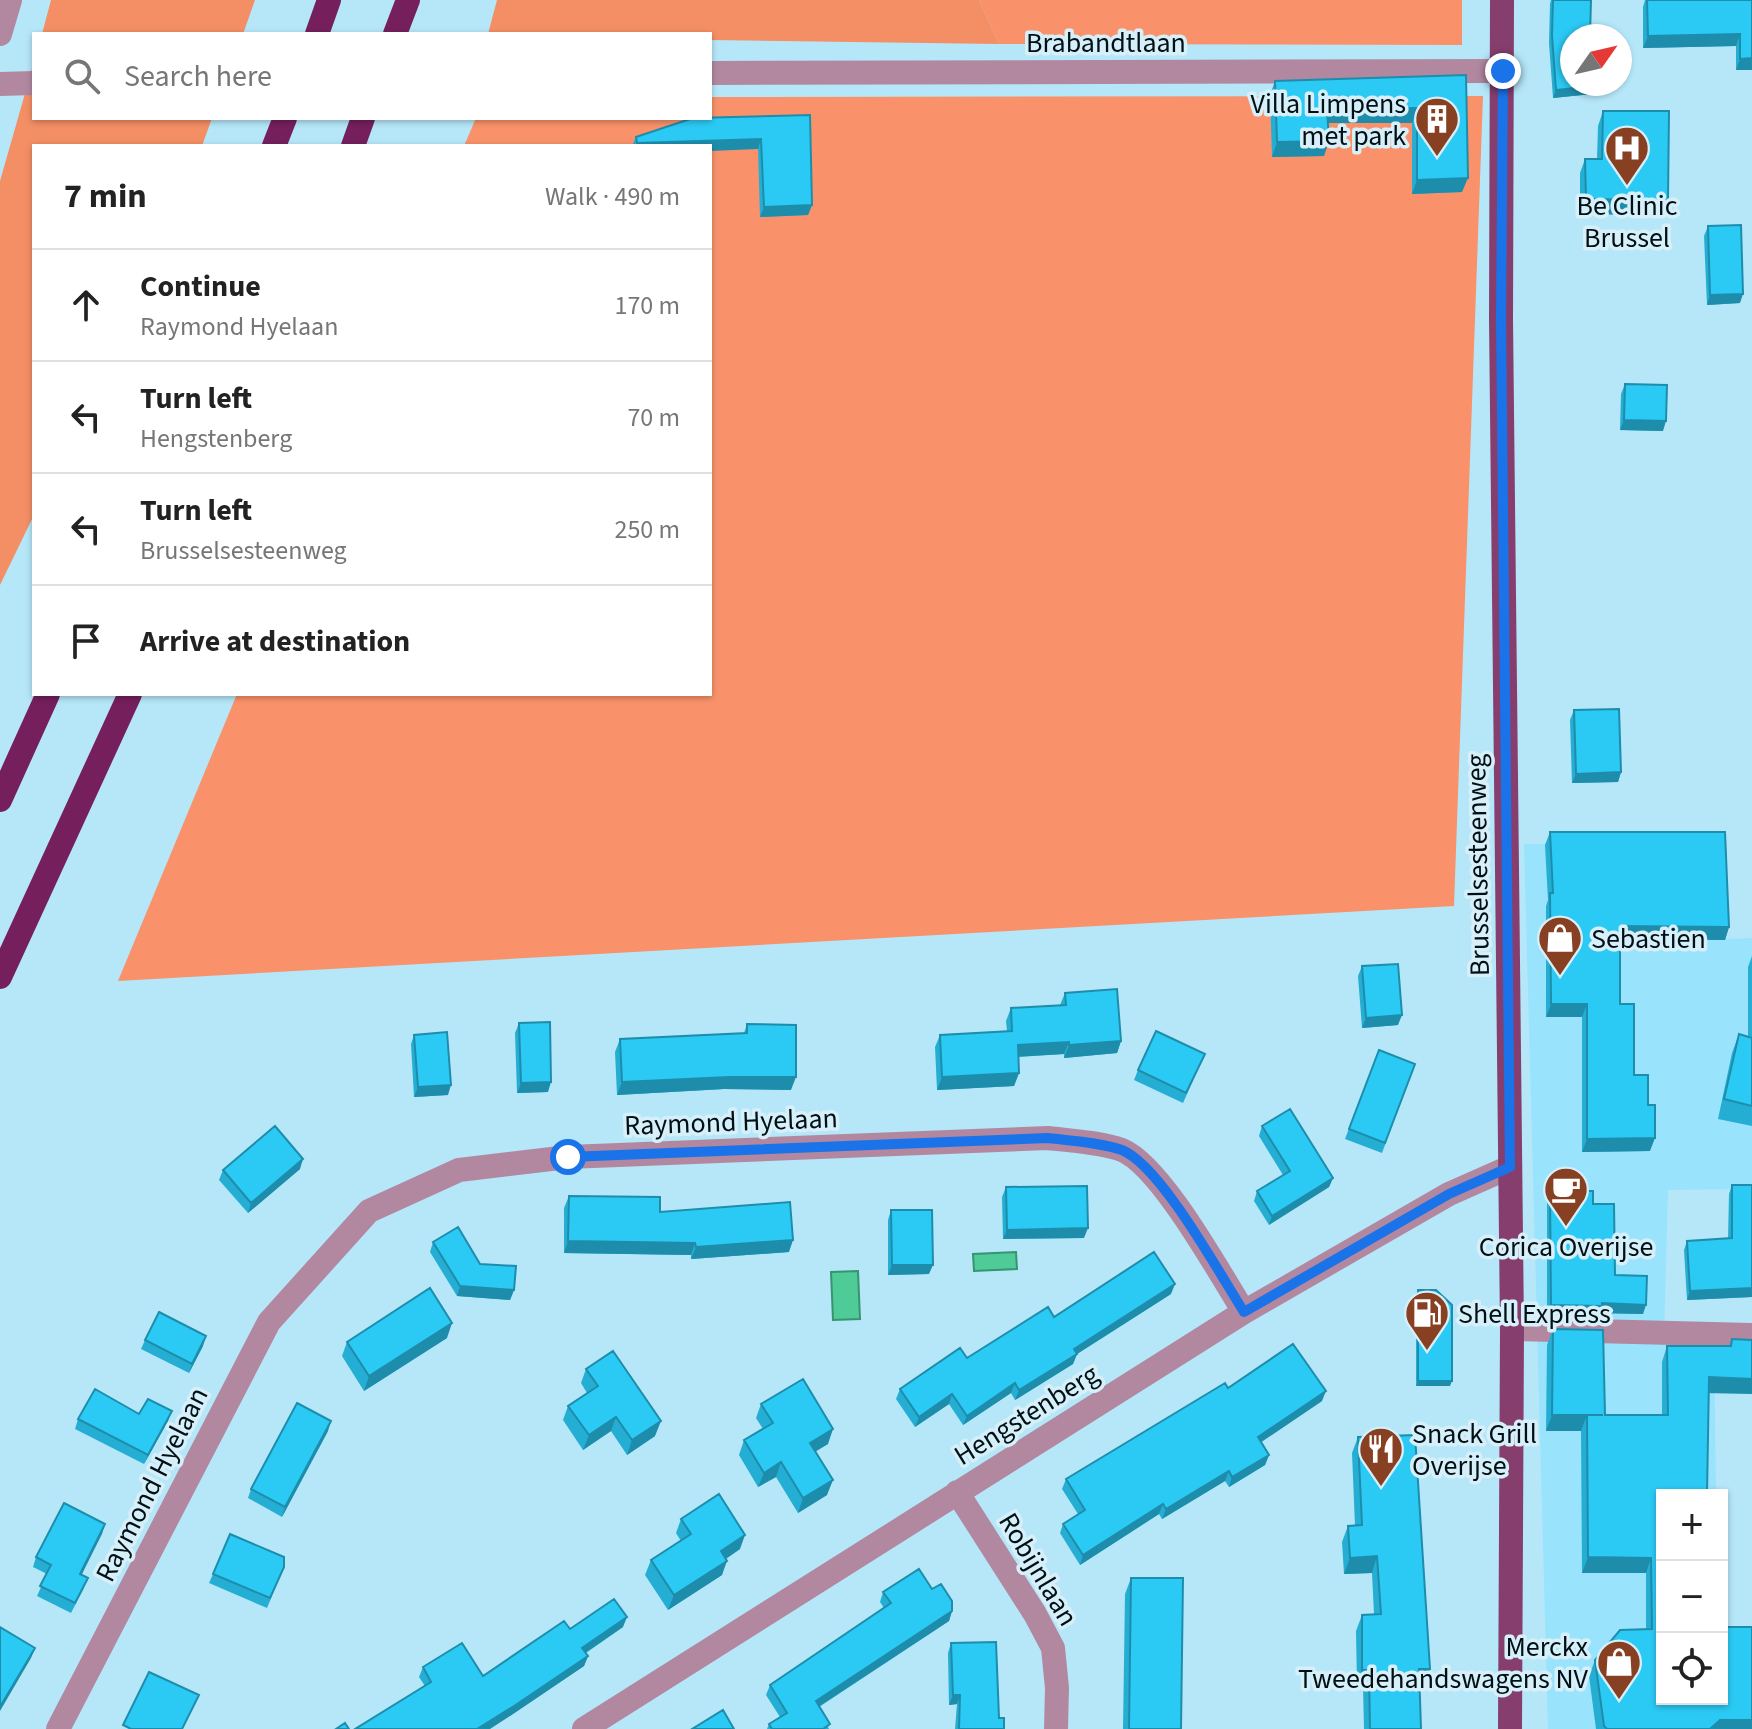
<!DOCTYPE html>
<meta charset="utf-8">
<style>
body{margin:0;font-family:"Source Sans 3",sans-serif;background:#f2f2f2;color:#222}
.controls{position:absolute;right:24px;bottom:24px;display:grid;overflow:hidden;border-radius:0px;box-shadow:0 2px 6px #0004}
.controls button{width:72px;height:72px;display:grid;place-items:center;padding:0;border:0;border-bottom:2px solid #e0e0e0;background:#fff;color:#222;font:40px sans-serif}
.compass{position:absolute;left:1560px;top:24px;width:72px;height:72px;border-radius:50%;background:#fff;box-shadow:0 2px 6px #0004;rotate:56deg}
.stop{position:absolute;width:24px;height:24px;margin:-18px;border:6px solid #1a73e8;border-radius:50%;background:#fff}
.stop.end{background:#1a73e8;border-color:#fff;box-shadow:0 2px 8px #0008}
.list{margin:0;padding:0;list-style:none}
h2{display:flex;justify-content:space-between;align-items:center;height:104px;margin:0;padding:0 32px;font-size:34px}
h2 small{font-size:26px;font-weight:400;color:#767676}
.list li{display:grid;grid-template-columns:52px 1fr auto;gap:24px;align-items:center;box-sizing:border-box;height:112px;padding:0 32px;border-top:2px solid #e0e0e0}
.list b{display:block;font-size:30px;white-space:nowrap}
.list p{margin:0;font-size:26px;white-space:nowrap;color:#767676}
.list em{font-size:26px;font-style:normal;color:#767676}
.icon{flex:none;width:44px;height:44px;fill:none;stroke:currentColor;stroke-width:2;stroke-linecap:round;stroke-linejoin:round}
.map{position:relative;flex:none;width:1752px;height:1729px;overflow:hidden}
.search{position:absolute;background:#fff;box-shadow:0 2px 6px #0004;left:32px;top:32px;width:680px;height:88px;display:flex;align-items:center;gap:20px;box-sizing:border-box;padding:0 28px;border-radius:0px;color:#767676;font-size:30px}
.panel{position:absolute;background:#fff;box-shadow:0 2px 6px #0004;left:32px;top:144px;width:680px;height:552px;border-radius:0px}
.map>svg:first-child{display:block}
.built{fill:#9ae3fd}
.green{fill:#f9926a}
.forest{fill:#f48e65}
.water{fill:#4ecb96;stroke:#379370;stroke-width:2}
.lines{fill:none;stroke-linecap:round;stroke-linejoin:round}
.street{stroke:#b288a1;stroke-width:24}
.primary{stroke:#863e6e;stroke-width:24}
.highway{stroke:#75205c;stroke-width:24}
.wall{fill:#25aed3}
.shaded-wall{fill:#1e8dac}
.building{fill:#2bcaf5;stroke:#1e8dac;stroke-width:2}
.route{stroke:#1a73e8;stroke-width:10}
.labels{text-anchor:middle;stroke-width:7;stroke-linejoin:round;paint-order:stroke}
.street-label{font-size:28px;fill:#001017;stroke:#d7eff8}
.poi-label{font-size:28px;fill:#001017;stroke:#d7eff8;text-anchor:start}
</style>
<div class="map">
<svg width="1752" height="1729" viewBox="0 0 1752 1729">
<rect width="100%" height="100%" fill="#b5e7f9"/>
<path class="built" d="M1524,844L1724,845L1725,939L1752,938V1189L1668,1190L1664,1338L1714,1340L1716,1495H1662V1699H1722L1752,1729H1548Z"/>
<path class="green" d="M979,0H1462V45L999,44Z
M1483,96L1454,906L118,981L237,694H710V146H464L476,118H710V97Z"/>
<path class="forest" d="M51,0H255L243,34H42Z
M497,0H979L999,44L710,40V34H488Z
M34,62V118H212L202,146H34V515L0,585V181Z"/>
<path class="water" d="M1016,1252L1017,1269L974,1271L973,1254Z
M858,1271L860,1319L833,1320L831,1272Z"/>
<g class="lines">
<path class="street" d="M0,34L10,0
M710,73L1503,71
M0,84L34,83
M1512,1329L1752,1335
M957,1492L1035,1614L1053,1648L1057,1688L1056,1729
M58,1729L269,1322L369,1211L459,1170L568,1157L1048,1138C1072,1141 1099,1142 1122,1150C1161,1166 1220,1274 1244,1312
M584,1729L1244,1312L1449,1194L1510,1167"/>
<path class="primary" d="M1502,0L1501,319L1512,1329L1510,1729"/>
<path class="highway" d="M317,34L329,0
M395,34L408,0
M274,146L285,118
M353,146L363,118
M0,800L48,694
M0,977L130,694"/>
</g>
<path class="wall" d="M1551,0H1591L1590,36L1592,94L1553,98L1549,43L1550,4Z
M1645,0H1752V70H1736V46L1643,48V7Z
M1466,75L1462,192L1412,194V123H1328L1324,156L1272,157L1270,95L1275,81Z
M1603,111L1668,200L1663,215L1580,214V173L1585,159H1597L1598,126Z
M810,115L812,205L808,215L760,217L758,149L710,146H632L636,137Z
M1708,226L1740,303L1707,305L1704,236Z
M1625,384L1663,431L1620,430L1621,394Z
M1574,710L1621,772L1618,782L1572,783L1570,720Z
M1550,832L1729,927L1725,940L1620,939V1004L1634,1075L1648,1105L1650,1151L1582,1152V1017H1546V906L1548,900L1545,845Z
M1752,956V1126L1718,1119L1732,1053L1739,1034L1748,1036V967Z
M1362,966L1398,1025L1362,1028L1358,976Z
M1065,993L1121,1041L1117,1053L1064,1058V1054L1018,1057L1019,1073L1014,1086L937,1090L935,1047L940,1035L1007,1031L1006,1021L1011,1008L1060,1005Z
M519,1023L548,1092L517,1093L515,1033Z
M747,1024L791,1090L724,1089L617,1095L615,1052L620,1039L744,1033Z
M414,1035L448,1095L414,1097L411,1044Z
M1379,1050L1415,1064L1382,1153L1345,1139Z
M1205,1054L1183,1103L1134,1080L1138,1070Z
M1262,1126L1333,1178L1329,1187L1269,1225L1254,1201L1257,1191L1283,1175L1259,1136Z
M300,1169L248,1213L219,1180L223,1170Z
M1732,1185L1752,1297L1687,1300L1684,1250L1687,1241L1728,1239L1729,1194Z
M1006,1187L1084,1238L1003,1239L1002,1197Z
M1550,1191L1593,1204L1615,1275L1643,1314L1599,1313L1598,1316L1547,1315V1201Z
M569,1196L789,1252L691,1259V1255L564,1253V1208Z
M891,1210L929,1274L888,1275V1220Z
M433,1242L480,1264L514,1290L510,1300L457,1296L430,1252Z
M1418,1290L1450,1386H1416V1295Z
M1171,1294L1077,1354L1073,1364L1015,1400L1011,1393L963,1425L949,1404L915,1427L896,1399L900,1389L1054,1317Z
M1553,1329L1605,1415H1662V1362L1667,1346H1729L1732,1339L1752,1340L1708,1393L1662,1699L1752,1729H1596L1589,1676L1595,1660L1646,1629V1573H1582L1581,1431H1546L1547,1345Z
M447,1338L364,1391L342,1356L347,1342Z
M145,1340L203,1346L189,1373L141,1349Z
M586,1369L655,1436L627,1455L611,1431L583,1450L563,1420L568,1406L587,1393L581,1383Z
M1228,1388L1322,1401L1261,1442L1269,1455L1265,1465L1229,1487L1225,1481L1162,1519L1159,1514L1080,1565L1060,1533L1063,1524L1078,1514L1062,1489L1066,1479Z
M761,1404L828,1444L815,1451L827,1495L798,1513L776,1477L758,1487L739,1455L744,1440L763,1429L756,1418Z
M139,1414L168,1421L144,1464L75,1429L78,1419Z
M328,1431L282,1517L248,1498L251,1489Z
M1358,1437L1430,1669L1424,1685H1419L1421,1729H1364L1363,1686H1357L1356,1631L1362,1615L1374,1614L1372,1573L1344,1574L1342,1542L1348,1526H1355L1352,1453Z
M681,1519L740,1549L726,1559L722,1575L668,1610L645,1575L651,1560L681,1541L676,1533Z
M105,1524L81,1575L84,1588L71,1613L37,1596L47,1574L33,1567L36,1557Z
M284,1567L267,1608L209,1583L213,1574Z
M1131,1578L1181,1729H1123L1125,1594Z
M932,1589L952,1611L949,1621L819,1707L829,1729H767L769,1724L780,1717L766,1695L770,1685L884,1608L880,1602L883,1592Z
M623,1627L586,1653L588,1656L584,1666L510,1716L425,1686L419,1677L423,1667L483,1676L570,1629Z
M951,1643L999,1718L1004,1729H955L957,1704L949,1705L948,1653Z"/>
<path class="shaded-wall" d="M1740,34L1736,46L1643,48L1648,36Z
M1752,58V70H1736L1740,59Z
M1595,86L1592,94L1553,98L1556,90Z
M1417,108L1412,123H1322L1327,109Z
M761,139L758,149L710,151V146H636L637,143Z
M1329,141L1324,156L1272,157L1277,142Z
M1468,178L1462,192L1412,194L1417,180Z
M1586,199L1668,200L1663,215L1580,214Z
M812,205L808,215L760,217L764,207Z
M1743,294L1740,303L1707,305L1710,295Z
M1624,420L1666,421L1663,431L1620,430Z
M1621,772L1618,782L1572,783L1576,774Z
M1620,926L1729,927L1725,940L1616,939Z
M1551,1004H1587L1582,1017H1546Z
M1402,1015L1398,1025L1362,1028L1366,1018Z
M1121,1041L1117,1053L1064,1058L1069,1045Z
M1069,1042L1064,1054L1013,1057L1018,1045Z
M1019,1073L1014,1086L937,1090L942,1077Z
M729,1077H796L791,1090L724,1089L617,1095L622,1082Z
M551,1082L548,1092L517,1093L521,1083Z
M451,1085L448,1095L414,1097L418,1087Z
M1655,1138L1650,1151L1582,1152L1587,1139Z
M303,1159L300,1169L248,1213L251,1203Z
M1333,1178L1329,1187L1269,1225L1272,1216Z
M1088,1228L1084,1238L1003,1239L1007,1230Z
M793,1240L789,1252L691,1259L696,1247Z
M568,1241L695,1243L691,1255L564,1253Z
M892,1265H933L929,1274L888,1275Z
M1175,1284L1171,1294L1077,1354L1073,1364L1015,1400L1019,1390L1074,1349Z
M460,1286L514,1290L510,1300L457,1296Z
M1752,1288V1297L1687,1300L1690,1291Z
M1602,1303L1646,1305L1643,1314L1599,1313L1598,1316L1547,1315L1551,1305Z
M452,1323L447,1338L364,1391L369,1376Z
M206,1336L203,1346L189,1373L192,1364Z
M1709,1377L1752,1379V1394L1703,1393Z
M1418,1381H1452L1450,1386H1416Z
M1015,1383L1011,1393L963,1425L967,1416Z
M1326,1391L1322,1401L1254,1447L1258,1437Z
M952,1394L949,1404L915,1427L919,1417Z
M172,1411L168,1421L144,1464L148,1455Z
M1552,1415H1603H1587L1581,1431H1546Z
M616,1417L611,1431L583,1450L589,1435Z
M331,1421L328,1431L282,1517L285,1507Z
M661,1421L655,1436L627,1455L632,1440Z
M833,1429L828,1444L805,1458L810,1443Z
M1269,1455L1265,1465L1229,1487L1232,1477Z
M781,1462L776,1477L758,1487L764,1473Z
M1229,1471L1225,1481L1162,1519L1166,1509Z
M833,1480L827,1495L798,1513L803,1498Z
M1163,1504L1159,1514L1080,1565L1083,1555Z
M105,1524L102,1534L77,1584L80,1574Z
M745,1535L740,1549L715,1566L721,1551Z
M1377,1556L1372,1573L1344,1574L1350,1558Z
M1588,1557L1651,1558L1646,1573H1582Z
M727,1561L722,1575L668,1610L674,1595Z
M952,1611L949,1621L812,1711L816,1701Z
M627,1617L623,1627L579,1657L582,1648Z
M35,1648L31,1658L0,1711V1707Z
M588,1656L584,1666L510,1716L490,1729H477Z
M1419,1669H1430L1424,1685H1413Z
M1362,1670H1369L1363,1686H1357Z
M953,1695H960L957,1704L949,1705Z
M1720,1720H1752V1729H1710Z"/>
<path class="building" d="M1553,0H1591L1590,36H1572V84H1595V86L1556,90L1552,35Z
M1647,0H1752V58L1740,59V34L1648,36Z
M1466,75L1468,178L1417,180V108L1327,109L1329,141L1277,142L1275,81Z
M1603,111H1669L1668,200L1586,199L1585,159H1602Z
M810,115L812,205L764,207L761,139L637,143L636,137L693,118Z
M1741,225L1743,294L1710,295L1708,226Z
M1625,384L1667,385L1666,421L1624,420Z
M1619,709L1621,772L1576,774L1574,710Z
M1550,832H1725L1729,927L1620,926V1004H1634V1075H1648V1105H1655V1138L1587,1139V1004H1551L1550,893H1553Z
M1398,964L1402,1015L1366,1018L1362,966Z
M1117,989L1121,1041L1069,1045V1042L1018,1045L1019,1073L942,1077L940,1035L1012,1031L1011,1008L1066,1005L1065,993Z
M550,1022L551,1082L521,1083L519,1023Z
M747,1024L796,1025V1077H729L622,1082L620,1039L747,1033Z
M1156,1031L1205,1054L1186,1093L1138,1070Z
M447,1032L451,1085L418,1087L414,1035Z
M1739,1034L1752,1038V1106L1724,1099Z
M1379,1050L1415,1064L1385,1143L1349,1129Z
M1290,1109L1333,1178L1272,1216L1257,1191L1290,1171L1262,1126Z
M275,1126L303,1159L251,1203L223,1170Z
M1732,1185H1752V1288L1690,1291L1687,1241L1732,1238Z
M1087,1186L1088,1228L1007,1230L1006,1187Z
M1550,1191H1593V1204H1614L1615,1275L1647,1276L1646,1305L1602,1303V1306L1551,1305Z
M569,1196L660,1197V1212L790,1202L793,1240L696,1247L695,1243L568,1241Z
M891,1210H932L933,1265H892Z
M458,1227L480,1264L516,1266L514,1290L460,1286L433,1242Z
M1154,1252L1175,1284L1074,1349L1077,1354L1019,1390L1015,1383L967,1416L952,1394L919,1417L900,1389L960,1348L967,1358L1048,1307L1054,1317Z
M430,1288L452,1323L369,1376L347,1342Z
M1418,1290H1436L1452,1305V1381H1418Z
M159,1312L206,1336L192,1364L145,1340Z
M1553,1329L1603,1330L1605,1415H1668L1667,1346H1731L1732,1339L1752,1340V1379L1709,1377L1707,1495H1662V1699H1722V1627H1752V1720H1720L1710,1729H1607L1604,1726L1595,1660L1620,1630L1652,1629L1651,1558L1588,1557L1587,1415H1603H1552Z
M1293,1344L1326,1391L1258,1437L1269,1455L1232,1477L1229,1471L1166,1509L1163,1504L1083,1555L1063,1524L1085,1510L1066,1479L1225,1383L1228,1388Z
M613,1351L661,1421L632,1440L616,1417L589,1435L568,1406L598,1386L586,1369Z
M803,1379L833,1429L810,1443L833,1480L803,1498L781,1462L764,1473L744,1440L773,1423L761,1404Z
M95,1389L139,1414L148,1399L172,1411L148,1455L78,1419Z
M297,1403L331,1421L285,1507L251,1489Z
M1415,1435L1430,1669H1419L1421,1729H1370L1369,1670H1362V1615L1381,1614L1377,1556L1350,1558L1348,1526L1362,1525L1358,1437Z
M719,1494L745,1535L721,1551L727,1561L674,1595L651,1560L691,1534L681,1519Z
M64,1503L105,1524L80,1574L88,1578L75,1603L40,1586L51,1565L36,1557Z
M230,1534L284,1557V1567L270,1598L213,1574Z
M919,1569L932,1589L941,1584L952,1601V1611L816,1701L830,1724L823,1729H772L769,1724L787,1713L770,1685L891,1603L883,1592Z
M1131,1578H1183L1181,1729H1129Z
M614,1599L627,1617L582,1648L588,1656L514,1706L477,1729H355L431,1682L423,1667L462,1643L483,1676L564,1621L570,1629Z
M0,1627L35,1648L0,1707Z
M996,1642L999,1718H1004V1729H959L960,1695H953L951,1643Z
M149,1672L199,1695L182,1729H131L123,1725Z
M723,1710L734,1729H692Z
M345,1723L349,1729H336Z"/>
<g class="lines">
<path class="route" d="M568,1157L1048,1138C1072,1141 1099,1142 1122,1150C1161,1166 1219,1273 1244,1312L1449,1194L1510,1167L1501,319L1503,71"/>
</g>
<defs>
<g id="building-pin" transform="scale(2.3)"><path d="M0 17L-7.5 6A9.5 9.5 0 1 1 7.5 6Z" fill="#884022" stroke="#d7eff8"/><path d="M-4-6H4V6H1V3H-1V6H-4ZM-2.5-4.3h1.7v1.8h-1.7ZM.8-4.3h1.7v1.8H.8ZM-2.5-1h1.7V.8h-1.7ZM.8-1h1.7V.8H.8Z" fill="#fff"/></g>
<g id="hospital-pin" transform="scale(2.3)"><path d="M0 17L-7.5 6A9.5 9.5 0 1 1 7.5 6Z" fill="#884022" stroke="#d7eff8"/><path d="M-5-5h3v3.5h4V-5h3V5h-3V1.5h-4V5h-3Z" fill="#fff"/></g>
<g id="shop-pin" transform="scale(2.3)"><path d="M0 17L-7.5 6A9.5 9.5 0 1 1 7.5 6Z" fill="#884022" stroke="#d7eff8"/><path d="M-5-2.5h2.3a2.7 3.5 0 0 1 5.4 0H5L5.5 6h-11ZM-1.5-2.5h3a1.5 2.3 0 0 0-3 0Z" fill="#fff"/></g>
<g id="cafe-pin" transform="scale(2.3)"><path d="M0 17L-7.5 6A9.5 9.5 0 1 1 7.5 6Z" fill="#884022" stroke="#d7eff8"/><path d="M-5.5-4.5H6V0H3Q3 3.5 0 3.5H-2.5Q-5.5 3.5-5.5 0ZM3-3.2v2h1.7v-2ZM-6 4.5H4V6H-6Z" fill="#fff"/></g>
<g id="fuel-pin" transform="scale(2.3)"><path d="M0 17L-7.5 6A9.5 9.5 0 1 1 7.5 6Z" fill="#884022" stroke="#d7eff8"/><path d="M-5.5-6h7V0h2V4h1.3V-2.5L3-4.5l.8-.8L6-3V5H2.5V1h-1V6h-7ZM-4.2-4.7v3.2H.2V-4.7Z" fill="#fff"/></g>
<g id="restaurant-pin" transform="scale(2.3)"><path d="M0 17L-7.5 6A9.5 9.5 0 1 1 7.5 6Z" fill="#884022" stroke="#d7eff8"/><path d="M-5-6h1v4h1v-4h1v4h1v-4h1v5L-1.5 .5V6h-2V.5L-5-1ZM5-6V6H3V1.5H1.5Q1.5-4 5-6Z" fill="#fff"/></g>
</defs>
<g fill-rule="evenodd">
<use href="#building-pin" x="1437" y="119"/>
<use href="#hospital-pin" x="1627" y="148"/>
<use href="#shop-pin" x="1560" y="938"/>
<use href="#cafe-pin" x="1566" y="1189"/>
<use href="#fuel-pin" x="1427" y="1313"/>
<use href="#restaurant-pin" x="1381" y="1449"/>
<use href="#shop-pin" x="1619" y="1662"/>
</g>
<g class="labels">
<g class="street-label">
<text x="1106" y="52">Brabandtlaan</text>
<text transform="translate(1477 865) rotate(-91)" y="10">Brusselsesteenweg</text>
<text transform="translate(731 1121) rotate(-2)" y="10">Raymond Hyelaan</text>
<text transform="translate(1026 1414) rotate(-32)" y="10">Hengstenberg</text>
<text transform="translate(151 1484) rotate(-63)" y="10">Raymond Hyelaan</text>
<text transform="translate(1039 1569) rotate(59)" y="10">Robijnlaan</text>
</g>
<g class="poi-label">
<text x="1406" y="113" text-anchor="end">Villa Limpens<tspan x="1406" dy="32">met park</tspan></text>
<text x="1627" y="215" text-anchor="middle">Be Clinic<tspan x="1627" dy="32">Brussel</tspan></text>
<text x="1591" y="948">Sebastien</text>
<text x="1566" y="1256" text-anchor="middle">Corica Overijse</text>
<text x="1458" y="1323">Shell Express</text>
<text x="1412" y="1443">Snack Grill<tspan x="1412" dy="32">Overijse</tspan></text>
<text x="1588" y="1656" text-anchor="end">Merckx<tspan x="1588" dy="32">Tweedehandswagens NV</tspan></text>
</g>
</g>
</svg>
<div class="controls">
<button>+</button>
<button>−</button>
<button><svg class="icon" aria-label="locate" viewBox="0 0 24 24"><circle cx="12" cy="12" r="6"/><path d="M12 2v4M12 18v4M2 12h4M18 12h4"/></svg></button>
</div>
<svg class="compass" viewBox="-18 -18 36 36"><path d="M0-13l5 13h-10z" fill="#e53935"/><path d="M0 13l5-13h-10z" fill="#767676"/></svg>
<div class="stop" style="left:568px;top:1157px"></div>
<div class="stop end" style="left:1503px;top:71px"></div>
<div class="search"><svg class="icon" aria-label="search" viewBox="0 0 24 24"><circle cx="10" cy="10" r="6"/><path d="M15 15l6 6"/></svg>Search here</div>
<section class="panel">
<h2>7 min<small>Walk · 490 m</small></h2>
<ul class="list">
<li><svg class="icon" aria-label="ahead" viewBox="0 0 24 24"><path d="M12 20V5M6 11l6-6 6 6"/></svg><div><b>Continue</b><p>Raymond Hyelaan</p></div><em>170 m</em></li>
<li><svg class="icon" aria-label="left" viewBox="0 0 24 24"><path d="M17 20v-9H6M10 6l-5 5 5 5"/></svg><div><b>Turn left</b><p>Hengstenberg</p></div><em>70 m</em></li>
<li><svg class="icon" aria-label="left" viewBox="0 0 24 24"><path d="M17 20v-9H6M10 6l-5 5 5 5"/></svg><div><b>Turn left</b><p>Brusselsesteenweg</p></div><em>250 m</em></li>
<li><svg class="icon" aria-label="arrive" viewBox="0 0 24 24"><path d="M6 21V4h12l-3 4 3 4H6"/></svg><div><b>Arrive at destination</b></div></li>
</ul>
</section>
</div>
